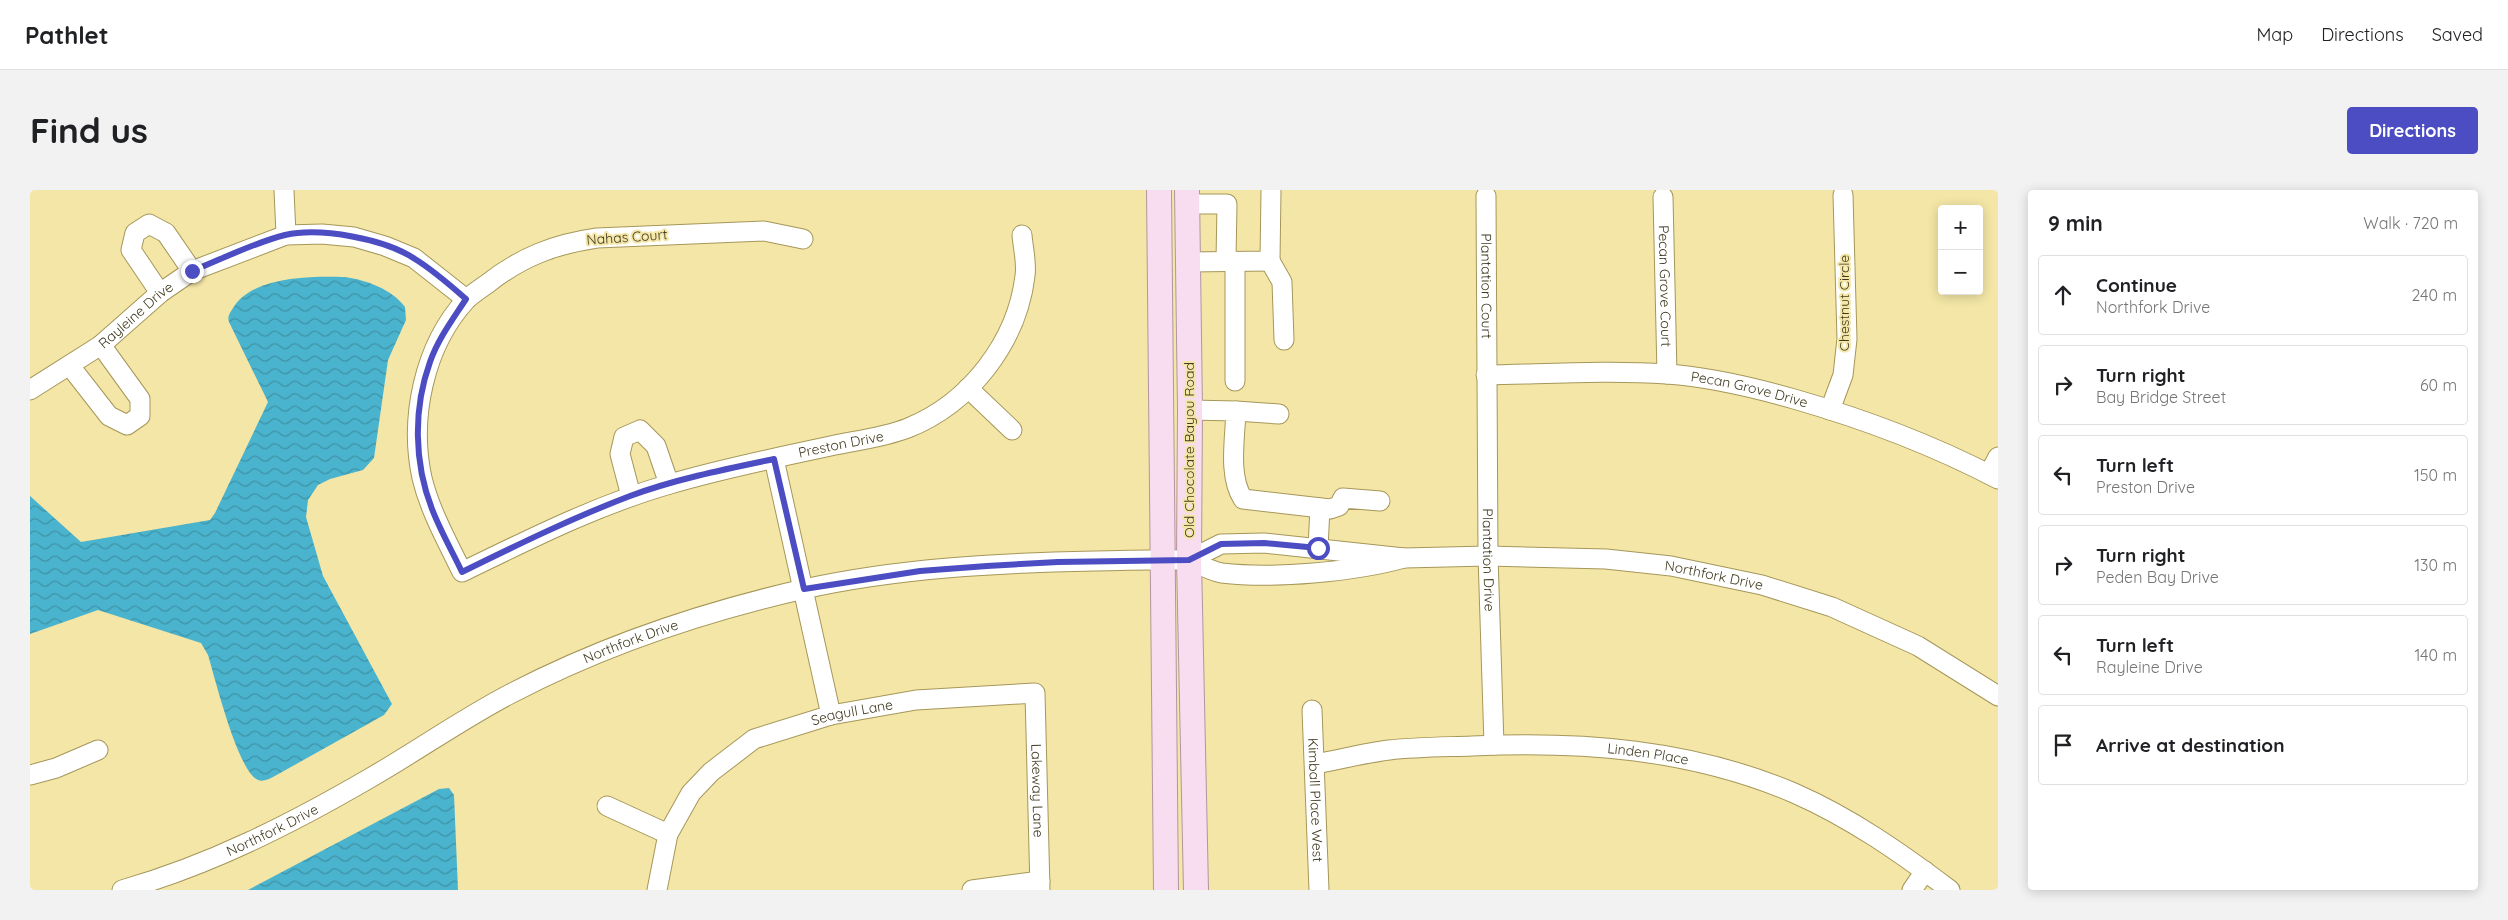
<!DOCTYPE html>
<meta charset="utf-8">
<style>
body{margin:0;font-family:Quicksand,sans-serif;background:#f2f2f2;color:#202124}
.controls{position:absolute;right:15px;top:15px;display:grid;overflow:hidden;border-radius:5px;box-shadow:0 2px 12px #0003}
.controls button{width:45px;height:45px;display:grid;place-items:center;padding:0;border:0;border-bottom:1px solid #e0e0e0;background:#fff;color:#202124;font:25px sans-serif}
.stop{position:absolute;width:15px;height:15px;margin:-11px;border:4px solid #4c4dc3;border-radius:50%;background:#fff}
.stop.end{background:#4c4dc3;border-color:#fff;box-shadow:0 1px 5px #0008}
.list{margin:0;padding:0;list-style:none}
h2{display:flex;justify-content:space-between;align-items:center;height:65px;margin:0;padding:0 20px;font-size:21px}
h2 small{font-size:16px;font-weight:400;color:#757577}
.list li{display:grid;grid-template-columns:32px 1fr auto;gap:15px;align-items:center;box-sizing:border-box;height:80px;margin:0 10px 10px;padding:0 10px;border:1px solid #e0e0e0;border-radius:5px}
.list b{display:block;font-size:19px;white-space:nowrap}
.list p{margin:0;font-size:16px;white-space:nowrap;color:#757577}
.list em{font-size:16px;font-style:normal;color:#757577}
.icon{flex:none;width:28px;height:28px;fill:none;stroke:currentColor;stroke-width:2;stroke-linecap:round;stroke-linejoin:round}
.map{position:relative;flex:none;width:1968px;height:700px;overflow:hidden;border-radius:5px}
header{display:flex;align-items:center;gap:30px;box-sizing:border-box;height:70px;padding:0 25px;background:#fff;border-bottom:1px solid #e0e0e0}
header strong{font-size:24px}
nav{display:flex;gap:28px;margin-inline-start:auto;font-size:18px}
.intro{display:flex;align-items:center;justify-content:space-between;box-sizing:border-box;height:120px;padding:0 30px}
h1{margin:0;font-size:35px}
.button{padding:12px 22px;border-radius:5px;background:#4c4dc3;color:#fff;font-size:18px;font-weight:700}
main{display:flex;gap:30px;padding:0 30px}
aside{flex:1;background:#fff;border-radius:5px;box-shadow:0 2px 12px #0003}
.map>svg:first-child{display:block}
.water{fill:url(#water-waves)}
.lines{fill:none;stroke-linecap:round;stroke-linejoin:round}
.minor-casing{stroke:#a5975a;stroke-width:21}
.major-casing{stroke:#b494a0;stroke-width:26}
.minor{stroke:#fff;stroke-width:19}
.major{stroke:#f8dcef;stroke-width:24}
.route{stroke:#4c4dc3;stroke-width:6}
.labels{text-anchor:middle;stroke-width:4;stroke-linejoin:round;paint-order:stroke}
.street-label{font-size:14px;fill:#403a20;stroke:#f4e6a6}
</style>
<header>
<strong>Pathlet</strong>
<nav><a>Map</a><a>Directions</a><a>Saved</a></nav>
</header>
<div class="intro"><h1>Find us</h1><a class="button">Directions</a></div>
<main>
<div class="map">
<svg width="1968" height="700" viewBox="0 0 1968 700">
<defs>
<pattern id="water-waves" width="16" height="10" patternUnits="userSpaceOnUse" patternTransform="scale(1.25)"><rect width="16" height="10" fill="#4ab3ce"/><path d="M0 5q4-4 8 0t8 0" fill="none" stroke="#3f93a7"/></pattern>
</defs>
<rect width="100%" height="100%" fill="#f4e6a6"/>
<path class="water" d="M315,87C336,90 362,99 375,117L376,130L358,170L344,268L333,280L300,289L288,295L278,310L276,327L293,386L362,514L354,525L243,587C239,589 233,592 228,590C208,582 185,488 178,465L171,453L68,420L0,444V306L51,352L180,330L185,323L238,212L199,132C197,126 200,123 203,118C222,86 282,86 315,87Z
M419,598L424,605L428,700H218L409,599Z"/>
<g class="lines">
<g class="minor-casing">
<g id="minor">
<path d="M254,0L256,45"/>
<path id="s1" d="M1456,6L1458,366L1464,555"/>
<path id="s2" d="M1633,7L1637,184"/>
<path d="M1157,14H1197L1196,71"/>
<path id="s3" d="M773,49L734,41L567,48C525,54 491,67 457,94C450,99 442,104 436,110C394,156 379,228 392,288C400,321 417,351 432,382C500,349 567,315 640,294C694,278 750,267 805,255C830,250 855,247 878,238C940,213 987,152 995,86C997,73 993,58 992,45"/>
<path d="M1240,71L1252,92L1254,150"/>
<path d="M1158,72L1240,71L1241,0"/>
<path d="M130,103L101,60L105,43L119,34L136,43L162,81"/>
<path d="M40,176L79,226L97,235L110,226V209L71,155"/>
<path id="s4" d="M1456,185C1516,184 1577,180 1637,184C1681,187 1722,197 1764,209C1834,229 1903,255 1968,289"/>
<path d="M1205,191V71"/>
<path d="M938,198L982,240"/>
<path id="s5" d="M0,200L71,155L130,103L162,81L256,45L292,44L324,47L355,56L384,68L436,109"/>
<path d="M1160,220L1206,221C1205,249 1198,286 1213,309L1300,319L1309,316L1313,308L1350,311"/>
<path d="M1800,220L1813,185L1817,149L1813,5"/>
<path d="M1206,221L1249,224"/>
<path d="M744,269L801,525"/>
<path d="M1959,284L1968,267"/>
<path d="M601,306L590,264L594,247L610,240L626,256L639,294"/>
<path d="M1288,358L1290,318"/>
<path id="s6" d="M1159,370L1191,354L1234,353L1374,368L1458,366L1576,369L1641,376L1732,395L1802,417L1888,456L1968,506"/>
<path id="s7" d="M1282,520L1289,700"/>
<path id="s8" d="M1285,574C1309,570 1334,563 1359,560C1386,557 1414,557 1442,556C1551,551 1661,559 1764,603C1821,628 1871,663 1920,700"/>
<path d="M0,585L26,578L68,560"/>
<path d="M577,616L638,644"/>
<path id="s9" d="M92,700C180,675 261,634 340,588C387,561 432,529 480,504C572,456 673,422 774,399C869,378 968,373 1065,371C1094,371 1124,369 1153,370C1167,371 1178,381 1192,383C1243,389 1324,382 1374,368"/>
<path id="s10" d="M627,700L638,644L661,603L681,582L724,549L801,525L886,510L1005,503L1010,700"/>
<path d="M942,700L1010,691"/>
<path d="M1882,700L1895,681"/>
</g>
</g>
<g class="major-casing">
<path id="major" d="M1129,0L1136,700
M1157,0L1160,220L1159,370L1166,700"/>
</g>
<use href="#minor" class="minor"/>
<use href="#major" class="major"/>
</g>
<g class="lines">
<path class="route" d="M162,81C192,69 223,53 255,45C291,37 355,49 385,69C403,80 420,95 436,109C423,129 408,149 400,172C383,219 384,273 402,319C410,340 422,361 432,382C487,355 542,328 600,306C646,289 696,279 744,269L774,399L890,381L957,376L1028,372L1159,370L1191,354L1234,353L1288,358"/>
</g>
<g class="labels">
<g class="street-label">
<text transform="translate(597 47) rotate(-4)" y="5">Nahas Court</text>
<text dy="5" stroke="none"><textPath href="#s2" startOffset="89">Pecan Grove Court</textPath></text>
<text dy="5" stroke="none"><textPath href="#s1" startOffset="90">Plantation Court</textPath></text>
<text transform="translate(1814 113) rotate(-90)" y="5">Chestnut Circle</text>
<text dy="5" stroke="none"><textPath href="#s5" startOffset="130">Rayleine Drive</textPath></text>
<text dy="5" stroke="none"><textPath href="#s4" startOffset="265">Pecan Grove Drive</textPath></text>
<text dy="5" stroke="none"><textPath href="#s3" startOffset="1048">Preston Drive</textPath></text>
<text transform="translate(1159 260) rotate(-90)" y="5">Old Chocolate Bayou Road</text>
<text dy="5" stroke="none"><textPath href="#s1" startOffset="364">Plantation Drive</textPath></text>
<text dy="5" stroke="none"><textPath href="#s6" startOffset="531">Northfork Drive</textPath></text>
<text dy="5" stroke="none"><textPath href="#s9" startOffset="568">Northfork Drive</textPath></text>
<text dy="5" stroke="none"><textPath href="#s10" startOffset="289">Seagull Lane</textPath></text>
<text dy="5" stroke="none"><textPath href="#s8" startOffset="335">Linden Place</textPath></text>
<text dy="5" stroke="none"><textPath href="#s10" startOffset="571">Lakeway Lane</textPath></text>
<text dy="5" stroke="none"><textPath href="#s7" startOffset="90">Kimball Place West</textPath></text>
<text dy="5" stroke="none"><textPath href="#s9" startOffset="162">Northfork Drive</textPath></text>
</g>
</g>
</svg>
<div class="controls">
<button>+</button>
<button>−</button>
</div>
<div class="stop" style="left:1288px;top:358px"></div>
<div class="stop end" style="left:162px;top:81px"></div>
</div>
<aside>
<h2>9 min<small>Walk · 720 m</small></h2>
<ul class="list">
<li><svg class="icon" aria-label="ahead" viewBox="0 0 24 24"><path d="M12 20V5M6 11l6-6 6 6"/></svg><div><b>Continue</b><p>Northfork Drive</p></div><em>240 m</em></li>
<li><svg class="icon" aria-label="right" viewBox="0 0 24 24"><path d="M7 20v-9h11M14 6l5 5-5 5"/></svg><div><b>Turn right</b><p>Bay Bridge Street</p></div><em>60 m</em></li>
<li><svg class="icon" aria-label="left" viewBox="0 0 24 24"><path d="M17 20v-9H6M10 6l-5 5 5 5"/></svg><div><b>Turn left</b><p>Preston Drive</p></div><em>150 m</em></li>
<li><svg class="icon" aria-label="right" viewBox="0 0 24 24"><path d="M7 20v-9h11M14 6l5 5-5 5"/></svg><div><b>Turn right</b><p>Peden Bay Drive</p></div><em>130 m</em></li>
<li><svg class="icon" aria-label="left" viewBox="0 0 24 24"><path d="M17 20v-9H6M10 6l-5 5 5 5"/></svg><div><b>Turn left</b><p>Rayleine Drive</p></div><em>140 m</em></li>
<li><svg class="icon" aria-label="arrive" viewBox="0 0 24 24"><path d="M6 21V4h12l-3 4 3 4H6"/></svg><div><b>Arrive at destination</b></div></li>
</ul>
</aside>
</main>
